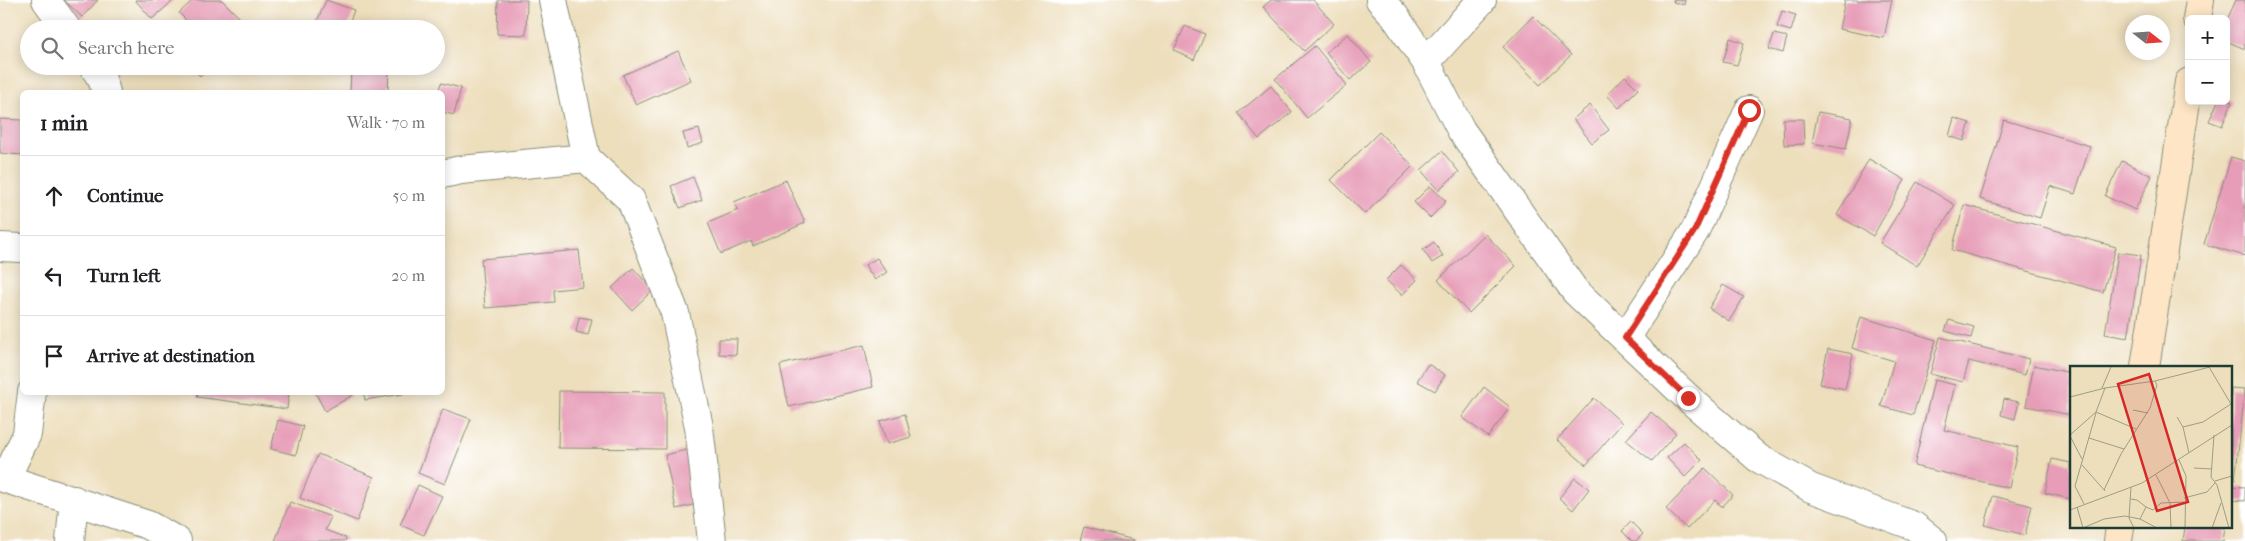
<!DOCTYPE html>
<meta charset="utf-8">
<style>
body{margin:0;font-family:"IM FELL French Canon",serif;background:#f6f6f6;color:#202124}
.controls{position:absolute;right:15px;top:15px;display:grid;overflow:hidden;border-radius:8px;box-shadow:0 2px 12px #0003}
.controls button{width:45px;height:45px;display:grid;place-items:center;padding:0;border:0;border-bottom:1px solid #e0e0e0;background:#fff;color:#202124;font:25px sans-serif}
.compass{position:absolute;left:2125px;top:15px;width:45px;height:45px;border-radius:50%;background:#fff;box-shadow:0 2px 12px #0003;rotate:107deg}
.stop{position:absolute;width:15px;height:15px;margin:-11px;border:4px solid #d93025;border-radius:50%;background:#fff}
.stop.end{background:#d93025;border-color:#fff;box-shadow:0 1px 5px #0008}
.list{margin:0;padding:0;list-style:none}
h2{display:flex;justify-content:space-between;align-items:center;height:65px;margin:0;padding:0 20px;font-size:21px}
h2 small{font-size:16px;font-weight:400;color:#757577}
.list li{display:grid;grid-template-columns:32px 1fr auto;gap:15px;align-items:center;box-sizing:border-box;height:80px;padding:0 20px;border-top:1px solid #e0e0e0}
.list b{display:block;font-size:19px;white-space:nowrap}
.list em{font-size:16px;font-style:normal;color:#757577}
.icon{flex:none;width:28px;height:28px;fill:none;stroke:currentColor;stroke-width:2;stroke-linecap:round;stroke-linejoin:round}
.map{position:relative;flex:none;width:2245px;height:541px;overflow:hidden}
.search{position:absolute;background:#fff;box-shadow:0 2px 12px #0003;left:20px;top:20px;width:425px;height:55px;display:flex;align-items:center;gap:12px;box-sizing:border-box;padding:0 18px;border-radius:28px;color:#757577;font-size:19px}
.panel{position:absolute;background:#fff;box-shadow:0 2px 12px #0003;left:20px;top:90px;width:425px;height:305px;border-radius:8px}
.map>svg:first-child{display:block}
.building{fill:#e79db7}
.lines{fill:none;stroke-linecap:round;stroke-linejoin:round}
.minor-casing{stroke:#868e78;stroke-width:30}
.secondary-casing{stroke:#868e78;stroke-width:30}
.minor{stroke:#fff;stroke-width:28}
.secondary{stroke:#fde5c5;stroke-width:28}
.route{stroke:#d93025;stroke-width:6}
.inset-road{fill:none;stroke:#9b9e86;stroke-width:1}
.view{fill:#d62828;fill-opacity:0.15;stroke:#d62828;stroke-width:2.5}
.inset-edge{fill:none;stroke:#1f3d34;stroke-width:2.5}
</style>
<div class="map">
<svg width="2245" height="541" viewBox="0 0 2245 541">
<rect width="100%" height="100%" fill="#fff"/>
<filter id="ink" filterUnits="userSpaceOnUse"><feTurbulence type="fractalNoise" baseFrequency=".02" numOctaves="2"/><feDisplacementMap in="SourceGraphic" scale="10" xChannelSelector="R" yChannelSelector="G"/><feConvolveMatrix kernelMatrix="1 2 1 2 8 2 1 2 1" color-interpolation-filters="sRGB"/></filter>
<filter id="wash" filterUnits="userSpaceOnUse"><feTurbulence type="fractalNoise" baseFrequency=".0096" numOctaves="4" result="noise"/><feDisplacementMap in="SourceGraphic" scale="20" xChannelSelector="R" yChannelSelector="G"/><feGaussianBlur stdDeviation="1.12" result="paint"/><feColorMatrix in="noise" values="0 0 0 0 0 0 0 0 0 0 0 0 0 0 0 0 0 1.4 0 .05"/><feComposite in="paint" operator="in"/></filter>
<g filter="url(#wash)">
<rect width="100%" height="100%" fill="#eddebc"/>
<g id="blocks">
<path class="building" d="M64,0H98L82,17Z
M135,0H174L152,19Z
M193,0H222L249,27L247,29H195L179,13Z
M326,0L354,10L347,29H329L316,24Z
M498,0H527L526,35L497,34Z
M1271,0H1313L1334,24L1304,51L1263,7Z
M1674,0H1685L1684,5L1673,2Z
M1845,0H1892L1884,38L1839,29Z
M2236,0H2245V49L2226,41V22Z
M1782,11L1796,15L1791,31L1777,27Z
M1533,16L1571,55L1540,85L1503,47Z
M1185,26L1205,34L1194,60L1174,50Z
M1348,34L1371,62L1350,80L1326,52Z
M1774,34L1787,37L1783,53L1769,49Z
M1730,38L1744,43L1737,65L1723,62Z
M1315,46L1347,85L1307,118L1275,79Z
M678,51L691,80L636,105L623,75Z
M190,66H210L200,76Z
M351,69L389,71L388,92H350Z
M1625,76L1638,89L1619,108L1607,95Z
M441,83L461,88L454,115L442,112V92H438Z
M1271,86L1292,112L1259,139L1238,113Z
M2226,100L2232,102L2222,126L2209,121L2218,101H2226Z
M1590,105L1609,130L1592,143L1573,119Z
M1818,112L1852,118L1846,149L1812,143Z
M1954,118L1970,123L1964,141L1949,136Z
M0,119L22,120V155L0,153Z
M1783,119H1803L1804,144L1784,145Z
M2004,120L2090,146L2075,194L2050,186L2040,218L1980,199Z
M699,129L703,143L687,148L683,133Z
M1379,132L1413,166L1365,214L1331,180Z
M1442,151L1459,172L1438,190L1421,170Z
M2231,157L2245,161V256L2204,244Z
M1869,159L1905,180L1873,236L1837,215Z
M2122,161L2152,176L2135,210L2105,196Z
M693,177L702,200L680,208L671,186Z
M786,180L805,223L753,246L751,241L721,254L708,223L738,210L734,202Z
M1917,182L1955,205L1917,266L1880,243Z
M1430,186L1446,201L1430,218L1414,202Z
M1964,205L2116,247L2103,292L1952,250Z
M1485,234L1516,266L1469,313L1438,280Z
M1434,242L1443,256L1432,263L1423,250Z
M579,250L583,287L553,290L554,302L485,308L481,259Z
M2118,252L2141,255L2128,338L2105,334Z
M877,258L887,272L875,280L865,265Z
M1401,265L1417,280L1402,295L1386,280Z
M633,268L653,290L632,310L612,288Z
M1723,285L1744,297L1729,321L1709,308Z
M579,317L592,319L588,335L576,332Z
M1861,317L1936,340L1913,415L1881,406L1894,361L1852,348Z
M1949,320L1974,327L1971,338L1945,331Z
M1940,337L2029,359L2025,375L1969,361L1963,382L1930,374Z
M719,339H737L736,355L719,354Z
M864,345L873,387L789,407L780,365Z
M1828,349L1853,354L1845,389L1820,384Z
M1428,364L1445,375L1435,391L1417,381Z
M2034,365L2071,373V415L2026,406Z
M1934,380L1955,385L1944,430L2018,447L2009,488L1914,466Z
M1484,387L1510,407L1488,437L1462,417Z
M2231,388L2245,389L2235,480H2231Z
M559,391L665,392V449L558,448Z
M198,392H289L287,409L197,397Z
M315,392H352L353,395L325,411Z
M364,392H403V394L365,400Z
M1594,398L1622,423L1586,465L1557,440Z
M2004,399L2019,402L2015,419L2001,415Z
M443,409L471,419L445,484L418,473Z
M1651,412L1676,433L1652,461L1626,440Z
M905,414L911,437L887,444L880,421Z
M278,420L303,426L296,455L271,449Z
M1684,442L1702,460L1685,477L1667,458Z
M695,448L706,502L676,509L665,455Z
M318,454L374,477L357,521L300,498Z
M2052,459L2071,463V499L2045,493Z
M1705,468L1733,495L1722,507L1715,500L1687,529L1666,509Z
M1575,478L1589,489L1573,510L1559,498Z
M418,485L442,496L424,535L400,525Z
M2231,486L2245,487V501L2231,500Z
M1993,496L2032,506L2025,535L1985,525Z
M290,502L331,517L325,530L346,538L345,541H275Z
M1631,522L1643,534L1636,541H1632L1622,531Z
M1084,527L1134,540V541H1080Z
M2185,527H2225L2223,541H2183Z"/>
</g>
</g>
<g filter="url(#ink)">
<use href="#blocks" fill-opacity="0" stroke="#868e78" stroke-width="1"/>
<g class="lines">
<g class="minor-casing">
<path id="minor" d="M46,0L67,29
M553,0L586,158L631,200L675,313L699,427L712,541
M1380,0L1394,15L1426,62L1461,130L1575,291L1688,398L1758,458L1811,488L1914,526L1933,541
M1426,62L1482,0
M93,66L102,79L106,92
M442,174L461,170L586,158
M0,247L22,248
M1625,338L1695,231L1749,110
M0,477L148,525L177,541
M6,478L27,434L32,392
M70,541L74,500"/>
</g>
<g class="secondary-casing">
<path id="secondary" d="M2197,19L2200,0
M2145,367L2189,82
M2118,541L2120,527"/>
</g>
<use href="#minor" class="minor"/>
<use href="#secondary" class="secondary"/>
</g>
</g>
<g class="lines" filter="url(#ink)">
<path class="route" d="M1688,398L1625,338L1695,230L1749,110"/>
</g>
<g transform="translate(2070 366)">
<rect width="162" height="162" fill="#eddebc"/>
<path class="inset-road" d="M139,1L161,38M32,22L41,1M0,31L35,22M63,44L78,47M26,46L66,63M107,51L113,61L119,87M113,61L133,56L161,38M0,69L26,46L35,22L85,15L140,1M144,69L141,111L147,119L159,162M0,70L12,93M19,72L54,83M109,94L116,110L115,162M12,99L35,125M124,102L142,103M86,109L100,137L101,162M145,115L162,110M61,121L59,152L64,162M34,124L51,88L80,42L87,19L85,15M114,132L137,126L145,117M61,133L67,134L76,141M14,138L5,120L26,47M7,141L13,162M0,144L72,117L162,59M70,153L76,141L83,144L91,137L114,136M13,162L34,153L55,150L70,153L87,162M142,162L151,137"/>
<path class="view" d="M79,8L118,136L87,145L48,18Z"/>
<rect width="162" height="162" class="inset-edge"/>
</g>
</svg>
<div class="controls">
<button>+</button>
<button>−</button>
</div>
<svg class="compass" viewBox="-18 -18 36 36"><path d="M0-13l5 13h-10z" fill="#e53935"/><path d="M0 13l5-13h-10z" fill="#757577"/></svg>
<div class="stop" style="left:1749px;top:110px"></div>
<div class="stop end" style="left:1688px;top:398px"></div>
<div class="search"><svg class="icon" aria-label="search" viewBox="0 0 24 24"><circle cx="10" cy="10" r="6"/><path d="M15 15l6 6"/></svg>Search here</div>
<section class="panel">
<h2>1 min<small>Walk · 70 m</small></h2>
<ul class="list">
<li><svg class="icon" aria-label="ahead" viewBox="0 0 24 24"><path d="M12 20V5M6 11l6-6 6 6"/></svg><div><b>Continue</b></div><em>50 m</em></li>
<li><svg class="icon" aria-label="left" viewBox="0 0 24 24"><path d="M17 20v-9H6M10 6l-5 5 5 5"/></svg><div><b>Turn left</b></div><em>20 m</em></li>
<li><svg class="icon" aria-label="arrive" viewBox="0 0 24 24"><path d="M6 21V4h12l-3 4 3 4H6"/></svg><div><b>Arrive at destination</b></div></li>
</ul>
</section>
</div>
